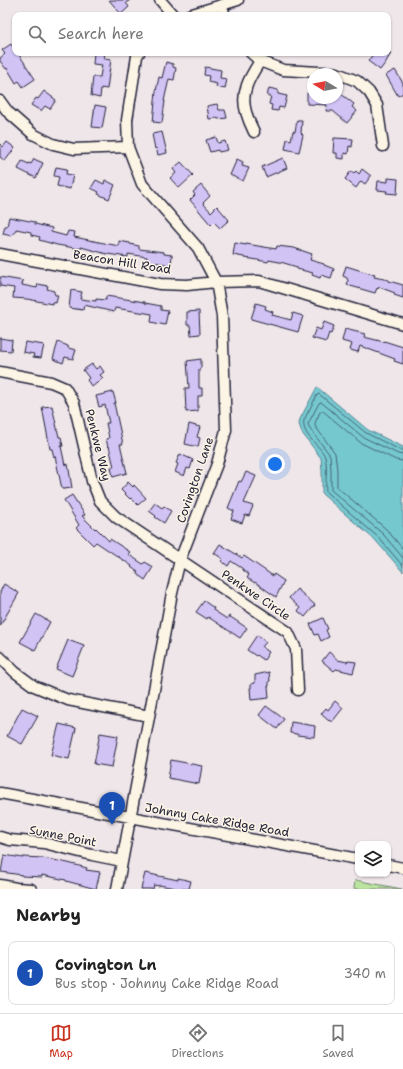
<!DOCTYPE html>
<meta charset="utf-8">
<style>
body{margin:0;font-family:"Shantell Sans",sans-serif;background:#f2f2f2;color:#222}
.controls{position:absolute;right:12px;bottom:12px;display:grid;overflow:hidden;border-radius:8px;box-shadow:0 1px 3px #0004}
.controls button{width:36px;height:36px;display:grid;place-items:center;padding:0;border:0;border-bottom:1px solid #e0e0e0;background:#fff;color:#222;font:20px sans-serif}
.compass{position:absolute;left:307px;top:68px;width:36px;height:36px;border-radius:50%;background:#fff;box-shadow:0 1px 3px #0004;rotate:280deg}
.you{position:absolute;left:275px;top:464px;width:14px;height:14px;margin:-10px;border:3px solid #fff;border-radius:50%;background:#1a73e8;box-shadow:0 0 0 6px #1a73e833}
.badge{display:grid;place-items:center;width:26px;height:26px;border-radius:50%;background:#c8321e;color:#fff;font-size:13px;font-weight:700}
.pin{position:absolute;translate:-50% -33px;filter:drop-shadow(0 1px 2px #0008)}
.pin::after{content:'';position:absolute;top:21px;width:14px;height:12px;background:inherit;clip-path:polygon(0 0,100% 0,50% 100%)}
.list{margin:0;padding:0;list-style:none}
h2{display:flex;justify-content:space-between;align-items:center;height:52px;margin:0;padding:0 16px;font-size:17px}
h2 small{font-size:13px;font-weight:400;color:#767676}
.list li{display:grid;grid-template-columns:26px 1fr auto;gap:12px;align-items:center;box-sizing:border-box;height:64px;margin:0 8px 8px;padding:0 8px;border:1px solid #e0e0e0;border-radius:8px}
.list b{display:block;font-size:15px;white-space:nowrap}
.list p{margin:0;font-size:13px;white-space:nowrap;color:#767676}
.list em{font-size:13px;font-style:normal;color:#767676}
.icon{flex:none;width:22px;height:22px;fill:none;stroke:currentColor;stroke-width:2;stroke-linecap:round;stroke-linejoin:round}
.map{position:relative;flex:none;width:403px;height:889px;overflow:hidden}
.search{position:absolute;background:#fff;box-shadow:0 1px 3px #0004;left:12px;right:12px;top:12px;height:44px;display:flex;align-items:center;gap:10px;box-sizing:border-box;padding:0 14px;border-radius:8px;color:#767676;font-size:15px}
.sheet{height:124px;background:#fff}
nav{display:flex;justify-content:space-around;align-items:center;box-sizing:border-box;height:56px;border-top:1px solid #e0e0e0;background:#fff;font-size:11px;color:#767676}
nav a{display:grid;justify-items:center;gap:2px}
nav .on{color:#c8321e}
.map>svg:first-child{display:block}
.green{fill:#bbe49f;stroke:#6e836d}
.water{fill:#76c8cf;stroke:#548694}
.lines{fill:none;stroke-linecap:round;stroke-linejoin:round}
.shore{stroke:#446476;stroke-width:1}
.building{fill:#d2c3f5;stroke:#22223b}
.minor-casing{stroke:#22223b;stroke-width:13}
.minor{stroke:#fcf5e5;stroke-width:10}
.labels{text-anchor:middle;stroke-width:3;stroke-linejoin:round;paint-order:stroke}
.street-label{font-size:12px;fill:#22223b;stroke:#fcf5e5}
</style>
<div class="map">
<svg width="403" height="889" viewBox="0 0 403 889">
<rect width="100%" height="100%" fill="#efe6ea"/>
<filter id="ink" filterUnits="userSpaceOnUse"><feTurbulence type="fractalNoise" baseFrequency=".025" numOctaves="2"/><feDisplacementMap in="SourceGraphic" scale="8" xChannelSelector="R" yChannelSelector="G"/><feConvolveMatrix kernelMatrix="1 2 1 2 8 2 1 2 1" color-interpolation-filters="sRGB"/></filter>
<g filter="url(#ink)">
<path class="green" d="M355,880L402,889H354Z"/>
<path class="water" d="M317,387L368,430L403,447V572L376,541L322,494V471L321,458L302,433L299,424L300,419Z"/>
<g class="lines">
<path class="shore" d="M403,450H400L366,433L319,394L317,395L304,420C301,436 321,445 325,457C328,469 325,481 326,492L379,538L403,566
M403,455L398,454L363,437L321,402L319,403L308,424L310,429L330,455L331,470V490L383,534L403,558
M403,461L396,460L361,443L323,411L320,412L315,423V426L335,453L337,470V487L386,529L403,549"/>
</g>
<path class="building" d="M109,0H130L126,3L129,7L121,14Z
M11,44L15,50V53H18L35,79L23,87L19,81L16,83L7,68L6,69L0,61V58L5,54L2,50Z
M94,53H105L104,58L111,59L107,89L101,88L100,98L91,96L93,77H100L102,65L93,64Z
M374,53H391L386,62L380,70L368,61Z
M166,62L173,64V67L176,68L174,80L169,79L164,101H165L162,123L153,122L156,91L159,77L162,78Z
M205,67L221,70L220,78L227,79L225,89L216,87L217,84L208,82L209,76L204,75Z
M395,70L403,83V93L398,96L386,75Z
M269,88L278,90V94L287,96L284,108L279,107L278,111L271,110L272,105L269,104L271,96H267Z
M44,91L56,100L50,109L45,106L41,111L31,105L36,98L38,99Z
M307,93H313V98H337L340,93L354,104L352,107L357,111L347,123L333,111H326L327,105L307,104Z
M217,104L219,110H225L227,118L218,119L217,118L209,119L207,106Z
M95,105L106,107L102,128L92,127Z
M297,120H302L301,133L303,135L299,152L285,149L287,139L291,140L293,131L295,132Z
M162,132L167,153L158,155L156,148L155,149L152,134Z
M216,137L218,143L225,141L228,150L219,152L218,150L210,152L206,140Z
M334,138L353,139L352,147L349,146L348,154L344,153V159L337,158V153H333Z
M7,142L15,148L5,161L0,157V144L3,147Z
M283,158L287,168L266,177L262,167Z
M34,159L43,163L36,178L18,169L22,161L29,164V163L31,164Z
M237,159L243,162L242,166L249,168L243,181L230,175Z
M181,162L193,175L179,188L170,178L176,173L173,169Z
M56,167L67,169L66,174L73,175L70,189L57,186L59,177L54,176Z
M362,169L371,176L365,184L361,181L356,188L345,179L351,171L354,173L356,171L359,174Z
M388,178L398,179L397,194L386,193L387,191L377,190L378,181L388,182Z
M96,180L104,184L105,180L115,185L109,199L98,194L99,192L91,188Z
M201,185L210,196L203,203L211,212L217,206L229,220L220,228L214,222L211,225L190,200L195,195L193,192Z
M9,217L35,222V224L52,228L51,232L66,236L68,231L75,232L74,237L119,246V241L130,243V244L139,246V249L164,252V254L172,255L171,265L147,261V257L128,254V257L107,254L81,247V249L57,245L39,240L40,237L31,235V232L16,229L15,233H13L12,236L3,234L5,226H7Z
M235,243L246,245V244L276,249L277,246L294,248L312,254L310,260L324,264V265L334,269L331,278L321,275L320,278L312,275L313,273L297,269V267L284,263L269,260L268,262L252,259L244,258V257L233,255Z
M346,266L375,275L374,277L389,280V281L403,285V298L394,295L395,293L379,287L378,289L377,288L375,293L347,285L348,280L347,279V278L343,276Z
M0,277L23,281L22,285L37,288L38,284L48,286L47,289L54,291V293L55,294V295H58L56,303L52,302V304L27,299L13,298L14,288L0,286Z
M71,290L82,292L80,299L96,301V299L106,300V296L145,302V303L161,306V310L168,311L165,325L151,322L152,314L115,308L114,312L84,305L83,310L69,308Z
M256,303L266,306L265,309L273,312L272,315L291,320L293,313L303,316L298,332L251,319Z
M199,311L200,334L191,335L190,325H187V312Z
M324,322L334,326L331,334L329,333L326,342L312,338L316,328L321,330Z
M345,329L365,334L364,337L384,342V341L403,347V364L394,361L395,359L360,346L358,352L350,350L352,344L342,341Z
M0,338L12,340L11,351L0,350Z
M25,342L44,345L41,358L33,357L34,354L23,352Z
M58,342L68,346V348L76,350L73,359L65,357L63,363L53,359Z
M201,359V368L199,369V388H202V396H198V411L186,412L185,388H189L187,361Z
M92,364L96,369L100,366L104,372L100,375L103,378L92,387L87,380L89,378L83,370Z
M113,392L116,403H114L123,444H120L127,473L113,477L111,467H114L109,446L108,447L106,439L109,438L106,423H109L105,405L99,407L96,396Z
M52,406L59,437H61L63,446H61L65,465L68,464L72,488L64,489H62L55,456L54,457L52,449H50L42,407Z
M189,424L200,427L197,437L200,438L198,447L185,444Z
M180,454L193,460L190,469L187,468L184,476L175,472L178,464L176,463Z
M246,472L256,476L244,503L253,506L249,516L245,515L242,523L231,519L234,511L228,508L239,481L241,482Z
M128,482L133,487L134,485L146,498L138,505L131,498L130,499L121,490Z
M72,495L85,515L82,516L95,529L96,528L109,541L110,539L130,552L128,554L143,564L145,562L153,567L145,580L137,574L138,572L131,567L132,566L96,542L93,545L76,528L79,525L64,500Z
M155,503L162,508L164,506L171,511L164,523L155,517L156,516L149,511Z
M220,544L242,558L244,556L273,576L274,574L284,581L276,597L255,582V583L247,578L249,575L243,570V569L231,561L228,566L221,561L223,559L214,553Z
M4,584L19,593L0,626V592Z
M297,589L315,605L305,617L298,611L300,608L289,598Z
M204,601L214,608L213,610L227,619L229,616L247,628L240,638L208,617L207,619L196,612Z
M36,614L50,622L35,650L20,642Z
M323,618L328,629L326,630L329,637L321,641L318,634L315,635L310,624Z
M257,635L266,642L262,647L269,652L264,660L257,655L256,656L247,650Z
M68,640L84,646L72,676L56,669Z
M329,652L338,660L347,662L348,661L356,662L353,673L336,669L334,671L322,661Z
M269,672L270,681H269V686H268L269,698L251,700L250,688H251V684L255,683V675Z
M335,701L343,708L332,722L329,720V721L321,714L326,708L328,710Z
M266,706L284,719L277,729L259,715Z
M22,708L38,716L22,744L7,736Z
M291,722L315,726L314,737L297,735V734L290,733Z
M59,724L76,728L69,759L51,755Z
M100,733L118,736L112,767L94,764Z
M171,760L202,766L199,784L168,778Z
M4,855L23,858V857L43,858L68,863L87,868L86,870L100,872L96,889L66,881V880L42,875V877L22,876V875L1,872Z
M145,873L178,880V878L191,881L189,889H174L175,888L159,885V886L154,885L153,889H141Z"/>
<g class="lines">
<g class="minor-casing">
<path id="minor" d="M160,0L173,15
M221,5L225,15
M189,15L238,0
M251,53L260,61L283,70L337,73L357,81L369,92L377,105L383,146
M0,101L8,112L33,134L53,144L74,149L128,147
M254,132C251,126 248,119 246,112C240,92 250,77 260,61
M0,254L160,284L187,285L216,282L259,281L403,324
M0,372L51,382L65,388L74,403L92,481L100,501L116,517L288,632L296,649L298,690
M0,657L15,672L34,686L68,700L149,716
M0,793L358,859
M0,837L10,840L44,843L92,855L122,861
M388,865L403,868
M0,885L16,888L31,889
M117,889L172,593L180,560L217,464L226,430L222,316L216,282L198,248L142,184L128,147L127,120L137,56L139,53"/>
</g>
<use href="#minor" class="minor"/>
</g>
</g>
<g class="labels">
<g class="street-label">
<text transform="translate(122 262) rotate(9)" y="4">Beacon Hill Road</text>
<text transform="translate(98 445) rotate(76)" y="4">Penkwe Way</text>
<text transform="translate(195 480) rotate(-71)" y="4">Covington Lane</text>
<text transform="translate(256 595) rotate(34)" y="4">Penkwe Circle</text>
<text transform="translate(217 820) rotate(10)" y="4">Johnny Cake Ridge Road</text>
<text transform="translate(63 836) rotate(11)" y="4">Sunne Point</text>
</g>
</g>
</svg>
<div class="controls">
<button><svg class="icon" aria-label="layers" viewBox="0 0 24 24"><path d="M12 4l9 5-9 5-9-5zM3 14l9 5 9-5"/></svg></button>
</div>
<svg class="compass" viewBox="-18 -18 36 36"><path d="M0-13l5 13h-10z" fill="#e53935"/><path d="M0 13l5-13h-10z" fill="#767676"/></svg>
<div class="you"></div>
<div class="pin badge" style="left:112px;top:825px;background:#1a4fb4">1</div>
<div class="search"><svg class="icon" aria-label="search" viewBox="0 0 24 24"><circle cx="10" cy="10" r="6"/><path d="M15 15l6 6"/></svg>Search here</div>
</div>
<section class="sheet">
<h2>Nearby<small></small></h2>
<ul class="list">
<li><span class="badge" style="background:#1a4fb4">1</span><div><b>Covington Ln</b><p>Bus stop · Johnny Cake Ridge Road</p></div><em>340 m</em></li>
</ul>
</section>
<nav>
<a class="on"><svg class="icon" aria-label="map" viewBox="0 0 24 24"><path d="M3 6l6-2 6 2 6-2v14l-6 2-6-2-6 2zM9 4v14M15 6v14"/></svg>Map</a>
<a><svg class="icon" aria-label="directions" viewBox="0 0 24 24"><path d="M12 3l9 9-9 9-9-9zM9 14v-3h6M13 9l2 2-2 2"/></svg>Directions</a>
<a><svg class="icon" aria-label="saved" viewBox="0 0 24 24"><path d="M7 4h10v16l-5-4-5 4z"/></svg>Saved</a>
</nav>
